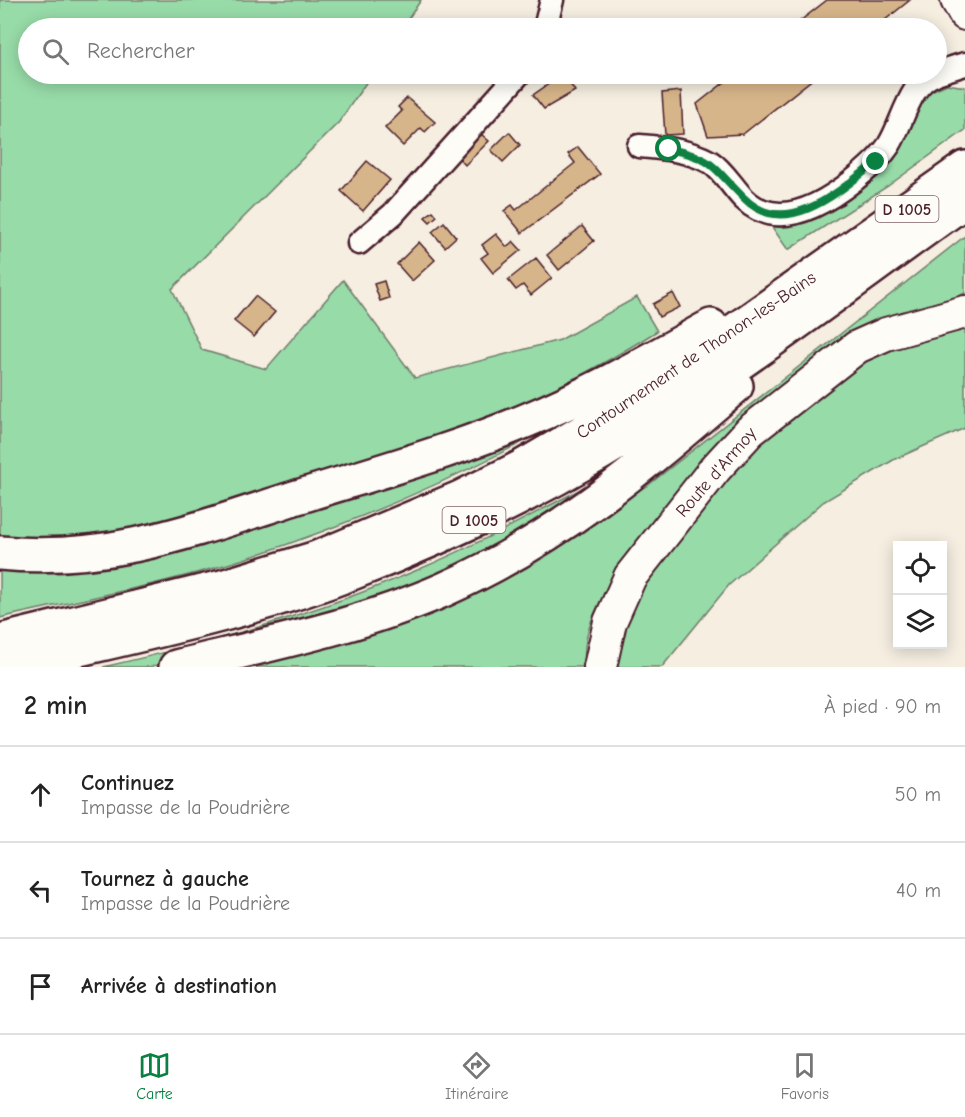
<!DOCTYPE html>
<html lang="fr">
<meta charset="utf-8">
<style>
body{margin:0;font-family:"Comic Neue",sans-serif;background:#f2f2f2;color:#222}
.controls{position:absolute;right:18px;bottom:18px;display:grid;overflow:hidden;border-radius:0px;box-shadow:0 3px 15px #0003}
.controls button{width:54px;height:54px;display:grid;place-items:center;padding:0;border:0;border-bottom:2px solid #e0e0e0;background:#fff;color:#222;font:30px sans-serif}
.stop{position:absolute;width:18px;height:18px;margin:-14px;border:4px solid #0b8043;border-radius:50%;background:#fff}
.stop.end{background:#0b8043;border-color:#fff;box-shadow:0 2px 6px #0008}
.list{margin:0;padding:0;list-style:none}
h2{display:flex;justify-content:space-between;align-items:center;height:78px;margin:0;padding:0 24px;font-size:26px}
h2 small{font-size:20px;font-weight:400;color:#767676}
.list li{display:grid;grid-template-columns:39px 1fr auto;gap:18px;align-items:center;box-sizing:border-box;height:96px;padding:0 24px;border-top:2px solid #e0e0e0}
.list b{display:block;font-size:22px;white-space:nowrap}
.list p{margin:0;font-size:20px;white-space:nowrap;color:#767676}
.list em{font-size:20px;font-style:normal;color:#767676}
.icon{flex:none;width:33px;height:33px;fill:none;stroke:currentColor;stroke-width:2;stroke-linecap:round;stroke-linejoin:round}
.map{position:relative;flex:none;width:965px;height:667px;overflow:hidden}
.search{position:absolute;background:#fff;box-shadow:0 3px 15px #0003;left:18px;right:18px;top:18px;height:66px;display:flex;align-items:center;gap:15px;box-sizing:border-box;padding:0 21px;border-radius:33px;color:#767676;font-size:22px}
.sheet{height:366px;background:#fff}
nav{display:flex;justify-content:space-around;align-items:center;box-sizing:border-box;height:84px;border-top:2px solid #e0e0e0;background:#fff;font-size:16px;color:#767676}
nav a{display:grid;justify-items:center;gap:3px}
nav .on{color:#0b8043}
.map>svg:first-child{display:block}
.green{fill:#97dba8;stroke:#707d6a;stroke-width:1.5}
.building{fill:#d7b58a;stroke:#4a1f2b;stroke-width:1.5}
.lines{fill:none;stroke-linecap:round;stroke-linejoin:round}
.minor-casing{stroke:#4a1f2b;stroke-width:27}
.secondary-casing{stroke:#4a1f2b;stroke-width:36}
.trunk-casing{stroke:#4a1f2b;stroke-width:38}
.minor{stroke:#fdfcf7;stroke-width:22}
.secondary{stroke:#fdfcf7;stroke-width:32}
.trunk{stroke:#fdfcf7;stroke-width:33}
.route{stroke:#0b8043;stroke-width:8}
.labels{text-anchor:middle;stroke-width:4.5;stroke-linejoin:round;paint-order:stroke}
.shield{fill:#fdfcf7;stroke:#806168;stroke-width:1.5}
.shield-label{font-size:16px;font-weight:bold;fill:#4a1f2b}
.street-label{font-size:18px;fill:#4a1f2b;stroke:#fdfcf7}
</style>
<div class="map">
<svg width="965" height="667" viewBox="0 0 965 667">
<rect width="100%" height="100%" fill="#f5eee1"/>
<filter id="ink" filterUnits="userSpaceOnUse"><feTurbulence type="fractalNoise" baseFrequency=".0167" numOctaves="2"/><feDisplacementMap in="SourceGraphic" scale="12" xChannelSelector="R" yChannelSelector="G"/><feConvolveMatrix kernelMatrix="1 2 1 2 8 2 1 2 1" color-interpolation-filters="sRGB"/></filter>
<g filter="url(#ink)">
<path class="green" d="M0,0H421L402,28H28V74H372L339,122L172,289L202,350L266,369L343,280L415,378L560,340L637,297L657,331C617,356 575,380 532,399C468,428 400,447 333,468L334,474L138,534L0,542Z
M947,84L965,87V130L888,186L788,250L772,227L803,217L929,92Z
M965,236V293C927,314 883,313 846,336L613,577C599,603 579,637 586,667H239L527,563L581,531L639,488L647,486Z
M965,327V428L895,459L823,502L729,585L662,667H612L632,600L731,469L767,434L872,354Z
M571,416C467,474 360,521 247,558C167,584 82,599 0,618V561L35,564Z
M622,467L469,568L296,631L149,667H103C209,643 315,614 415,571C486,541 554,503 622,467Z"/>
<path class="building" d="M827,0H910L875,28H791Z
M621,20L630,28H614Z
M563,74L575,91L544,109L533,95Z
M735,74H819L743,134L708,136L697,104Z
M681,91L683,134L665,135L662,93Z
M407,98L435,122L425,132L421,128L403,146L385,128L402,111L398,107Z
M509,132L520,145L503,162L491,150Z
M481,134L489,141L465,165L458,157Z
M578,147L600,174L522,233L504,211L512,205L516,210L575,163L568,154Z
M367,161L390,180L363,211L341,191Z
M433,211L437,216L430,222L425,217Z
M444,222L456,237L445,247L432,232Z
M582,226L594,241L559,270L547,255Z
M496,234L507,247L513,241L521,250L493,273L481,258L488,253L482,245Z
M419,242L435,260L412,281L397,264Z
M536,258L552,278L531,295L523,285L516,290L508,280Z
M384,281L389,298L380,301L374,284Z
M673,293L680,307L659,317L653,304Z
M255,296L275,312L254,337L234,321Z"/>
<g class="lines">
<g class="minor-casing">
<path id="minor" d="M545,28L552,0
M936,73L965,64
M639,146C663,148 688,150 710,162C723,170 733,188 744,199C778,232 824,204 854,180C867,169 880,159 889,145C903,123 909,83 935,74
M359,243L393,214L519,74"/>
</g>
<g class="secondary-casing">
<path id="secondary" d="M957,0L965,14
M600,667L610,622L630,577L715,469L750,431L857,347L886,334L965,312"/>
</g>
<g class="trunk-casing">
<path id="trunk" d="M0,553C106,563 189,532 288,500C367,475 448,453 525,421C589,395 650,360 711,326
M0,641L222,587L317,558L460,498L522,467L632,403L965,168
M3,667C121,638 241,616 354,572C439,539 521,500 599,454C726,379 845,286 965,201
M176,667C265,645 358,627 443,590C560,538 641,468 736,386"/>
</g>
<use href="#minor" class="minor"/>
<use href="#secondary" class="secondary"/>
<use href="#trunk" class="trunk"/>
</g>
</g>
<g class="lines" filter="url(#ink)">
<path class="route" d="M669,149C716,159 712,167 744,198C786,241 842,189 876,162"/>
</g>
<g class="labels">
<g class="shield">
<rect x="875.5" y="196" width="63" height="26" rx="4.5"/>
<rect x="442.5" y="507" width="63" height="26" rx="4.5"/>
</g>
<g class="shield-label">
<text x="907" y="215">D 1005</text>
<text x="474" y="526">D 1005</text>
</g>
<g class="street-label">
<text transform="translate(696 355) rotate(-34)" y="6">Contournement de Thonon-les-Bains</text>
<text transform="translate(716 472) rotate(-49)" y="6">Route d'Armoy</text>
</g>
</g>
</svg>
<div class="controls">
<button><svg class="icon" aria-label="locate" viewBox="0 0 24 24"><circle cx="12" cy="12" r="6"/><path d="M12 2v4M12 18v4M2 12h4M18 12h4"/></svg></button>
<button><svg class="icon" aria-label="layers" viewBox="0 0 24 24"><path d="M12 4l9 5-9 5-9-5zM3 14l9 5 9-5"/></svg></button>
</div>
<div class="stop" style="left:669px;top:149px"></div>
<div class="stop end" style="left:876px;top:162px"></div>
<div class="search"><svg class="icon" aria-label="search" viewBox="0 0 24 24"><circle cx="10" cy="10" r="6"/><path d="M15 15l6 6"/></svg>Rechercher</div>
</div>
<section class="sheet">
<h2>2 min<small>À pied · 90 m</small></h2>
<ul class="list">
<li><svg class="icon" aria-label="ahead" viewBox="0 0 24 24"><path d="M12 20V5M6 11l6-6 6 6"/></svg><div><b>Continuez</b><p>Impasse de la Poudrière</p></div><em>50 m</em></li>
<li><svg class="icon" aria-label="left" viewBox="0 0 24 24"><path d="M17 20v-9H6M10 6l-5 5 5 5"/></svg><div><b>Tournez à gauche</b><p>Impasse de la Poudrière</p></div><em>40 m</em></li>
<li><svg class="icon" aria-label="arrive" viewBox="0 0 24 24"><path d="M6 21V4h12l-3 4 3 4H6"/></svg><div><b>Arrivée à destination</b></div></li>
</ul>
</section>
<nav>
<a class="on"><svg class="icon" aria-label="map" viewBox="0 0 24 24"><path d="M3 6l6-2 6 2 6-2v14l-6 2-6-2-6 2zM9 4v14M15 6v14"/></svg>Carte</a>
<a><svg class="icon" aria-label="directions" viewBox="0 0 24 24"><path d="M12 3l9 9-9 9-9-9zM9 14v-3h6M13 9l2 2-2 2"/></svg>Itinéraire</a>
<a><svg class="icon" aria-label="saved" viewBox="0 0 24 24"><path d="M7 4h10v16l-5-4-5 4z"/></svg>Favoris</a>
</nav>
